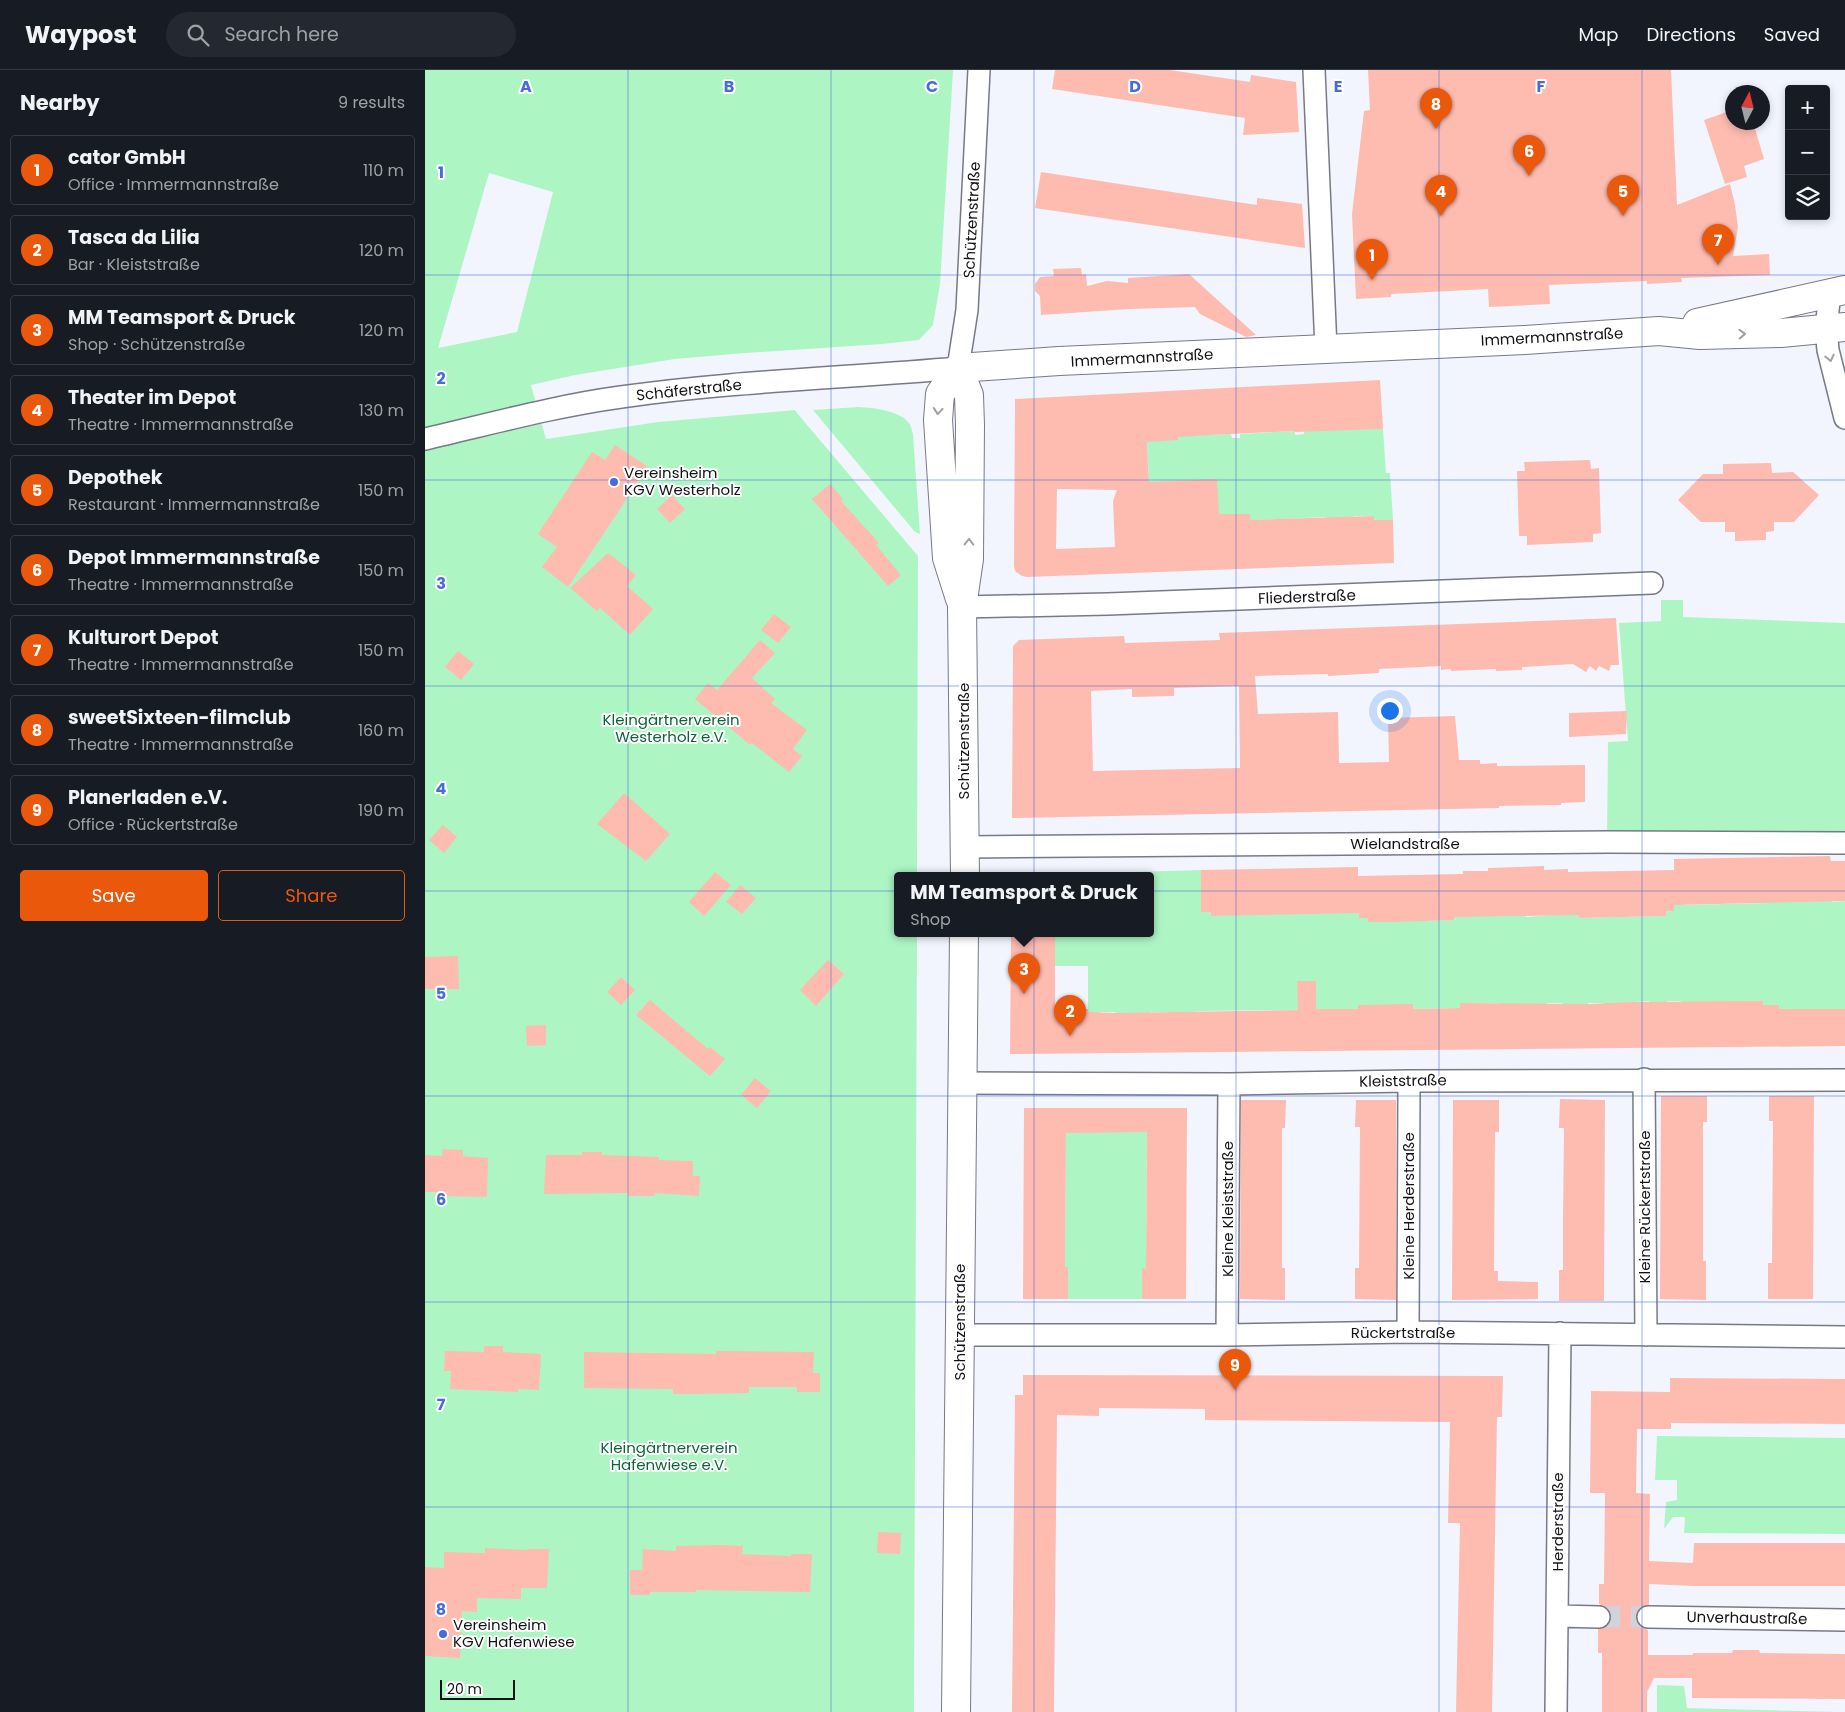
<!DOCTYPE html>
<meta charset="utf-8">
<style>
body{margin:0;font-family:Poppins,sans-serif;background:#242831;color:#f1f3f6}
.controls{position:absolute;right:15px;top:15px;display:grid;overflow:hidden;border-radius:5px;box-shadow:0 2px 8px #0003}
.controls button{width:45px;height:45px;display:grid;place-items:center;padding:0;border:0;border-bottom:1px solid #363941;background:#171b24;color:#f1f3f6;font:25px sans-serif}
.compass{position:absolute;left:1300px;top:15px;width:45px;height:45px;border-radius:50%;background:#171b24;box-shadow:0 2px 8px #0003;rotate:7deg}
.scale{position:absolute;left:15px;bottom:12px;width:75px;box-sizing:border-box;padding-left:5px;border:2px solid #121216;border-top:0;font-size:14px;line-height:18px;white-space:nowrap;color:#121216;-webkit-text-stroke:4px #fff;paint-order:stroke}
.you{position:absolute;left:964px;top:640px;width:18px;height:18px;margin:-12px;border:4px solid #fff;border-radius:50%;background:#1a73e8;box-shadow:0 0 0 8px #1a73e833}
.badge{display:grid;place-items:center;width:32px;height:32px;border-radius:50%;background:#ea580c;color:#fff;font-size:16px;font-weight:700}
.pin{position:absolute;translate:-50% -41px;filter:drop-shadow(0 1px 2px #0008)}
.pin::after{content:'';position:absolute;top:26px;width:18px;height:15px;background:inherit;clip-path:polygon(0 0,100% 0,50% 100%)}
.popup{position:absolute;left:469px;top:802px;width:260px;height:65px;box-sizing:border-box;display:grid;place-content:center;border-radius:5px;background:#171b24;filter:drop-shadow(0 1px 4px #0005);font-size:16px;white-space:nowrap;color:#9ea1a6}
.popup b{font-size:19px;color:#f1f3f6}
.popup::after{content:'';position:absolute;left:50%;top:100%;margin-left:-10px;border:10px solid transparent;border-top-color:#171b24}
.list{margin:0;padding:0;list-style:none}
h2{display:flex;justify-content:space-between;align-items:center;height:65px;margin:0;padding:0 20px;font-size:21px}
h2 small{font-size:16px;font-weight:400;color:#9ea1a6}
.list li{display:grid;grid-template-columns:32px 1fr auto;gap:15px;align-items:center;box-sizing:border-box;height:70px;margin:0 10px 10px;padding:0 10px;border:1px solid #363941;border-radius:5px}
.list b{display:block;font-size:19px;white-space:nowrap}
.list p{margin:0;font-size:16px;white-space:nowrap;color:#9ea1a6}
.list em{font-size:16px;font-style:normal;color:#9ea1a6}
.actions{display:flex;gap:10px;padding:15px 20px}
.actions a{flex:1;padding:11px 0;border:1px solid #ea580c;border-radius:5px;text-align:center;font-size:18px;color:#ea580c}
.actions .main{background:#ea580c;color:#fff}
.icon{flex:none;width:28px;height:28px;fill:none;stroke:currentColor;stroke-width:2;stroke-linecap:round;stroke-linejoin:round}
.map{position:relative;flex:none;width:1420px;height:1642px;overflow:hidden}
header{display:flex;align-items:center;gap:30px;box-sizing:border-box;height:70px;padding:0 25px;background:#171b24;border-bottom:1px solid #363941}
header strong{font-size:24px}
nav{display:flex;gap:28px;margin-inline-start:auto;font-size:18px}
.search{width:350px;height:45px;background:#242831;display:flex;align-items:center;gap:12px;box-sizing:border-box;padding:0 18px;border-radius:28px;color:#9ea1a6;font-size:19px}
main{display:flex}
aside{flex:1;background:#171b24}
.map>svg:first-child{display:block}
.green{fill:#adf6c4;fill-rule:evenodd}
.building{fill:#febbb0;fill-rule:evenodd}
.lines{fill:none;stroke-linecap:round;stroke-linejoin:round}
.street-tunnel{stroke:#d0d3db;stroke-width:21;stroke-dasharray:21 11;stroke-linecap:butt}
.street-casing{stroke:#777a84;stroke-width:24}
.secondary-casing{stroke:#777a84;stroke-width:30}
.street{stroke:#fff;stroke-width:21}
.secondary{stroke:#fff;stroke-width:28}
.oneway{stroke:#a0a0a2}
.grid{fill:none;stroke:#456bdd;stroke-width:1;stroke-opacity:0.55}
.poi-dot{fill:#456bdd;stroke:#fff;stroke-width:2}
.labels{text-anchor:middle;stroke-width:4;stroke-linejoin:round;paint-order:stroke}
.street-label{font-size:15px;fill:#121216;stroke:#fff}
.poi-label{font-size:15px;fill:#121216;stroke:#fff;text-anchor:start}
.park-label{font-size:15px;fill:#0e6237;stroke:#fff}
.grid-label{font-size:16px;text-anchor:middle;font-weight:bold;fill:#456bdd;stroke:#fff;stroke-width:4;stroke-linejoin:round;paint-order:stroke}
</style>
<header>
<strong>Waypost</strong>
<div class="search"><svg class="icon" aria-label="search" viewBox="0 0 24 24"><circle cx="10" cy="10" r="6"/><path d="M15 15l6 6"/></svg>Search here</div>
<nav><a>Map</a><a>Directions</a><a>Saved</a></nav>
</header>
<main>
<aside>
<h2>Nearby<small>9 results</small></h2>
<ul class="list">
<li><span class="badge">1</span><div><b>cator GmbH</b><p>Office · Immermannstraße</p></div><em>110 m</em></li>
<li><span class="badge">2</span><div><b>Tasca da Lilia</b><p>Bar · Kleiststraße</p></div><em>120 m</em></li>
<li><span class="badge">3</span><div><b>MM Teamsport &amp; Druck</b><p>Shop · Schützenstraße</p></div><em>120 m</em></li>
<li><span class="badge">4</span><div><b>Theater im Depot</b><p>Theatre · Immermannstraße</p></div><em>130 m</em></li>
<li><span class="badge">5</span><div><b>Depothek</b><p>Restaurant · Immermannstraße</p></div><em>150 m</em></li>
<li><span class="badge">6</span><div><b>Depot Immermannstraße</b><p>Theatre · Immermannstraße</p></div><em>150 m</em></li>
<li><span class="badge">7</span><div><b>Kulturort Depot</b><p>Theatre · Immermannstraße</p></div><em>150 m</em></li>
<li><span class="badge">8</span><div><b>sweetSixteen-filmclub</b><p>Theatre · Immermannstraße</p></div><em>160 m</em></li>
<li><span class="badge">9</span><div><b>Planerladen e.V.</b><p>Office · Rückertstraße</p></div><em>190 m</em></li>
</ul>
<div class="actions"><a class="main">Save</a><a>Share</a></div>
</aside>
<div class="map">
<svg width="1420" height="1642" viewBox="0 0 1420 1642">
<rect width="100%" height="100%" fill="#f2f5fe"/>
<path class="green" d="M0,0H528L515,214L508,255L494,270L457,274L320,283L250,289L150,305L106,315L121,369L233,352L370,340L372,343L493,486L492,805H473V863H492L489,1642H0ZM64,103L128,122L92,262L13,278Z
M434,337C448,338 474,340 484,353C486,355 487,361 488,364L495,464L490,462L388,340Z
M958,359L961,403H965L968,450H949V446H928V451L902,452L901,447L832,450V455L714,433L724,412L722,368L753,370V366L806,364L807,368H815V364L870,361V365L879,364V360Z
M1236,530H1258V547L1420,553V770L1182,772L1183,672L1203,671L1194,553L1236,551Z
M776,800V842L786,841V846L934,839V848H943V852L1029,850V846H1083L1101,842V847L1154,843V848L1240,846L1241,841H1249V831L1258,835L1344,833V829L1407,827V832L1420,831V939H1354V935H1338V931H1323V935L1257,936L1256,931H1242V936H1225L1224,931L1209,932V936H1178V933H1163V937L1138,938L1137,933H1122V937C1103,933 1093,933 1074,938V933H1036L1035,938L988,939L933,935V939L778,941L743,944V942H725V944H691L690,942H674L673,944H663V896H625L626,863H725V805H673V803Z
M722,1057L721,1199H717V1229H643V1198L640,1197L641,1058Z
M1232,1366L1420,1368V1464L1259,1463L1260,1447H1248L1239,1459L1241,1432L1252,1430V1410H1230Z
M1232,1615L1259,1616L1262,1638L1414,1642H1232Z"/>
<path class="building" d="M630,0H745L825,12L826,5L871,12L874,62L818,65L820,48L627,19Z
M943,0H1246L1252,135L1305,114L1310,135L1313,157L1308,186L1344,184L1345,205L1256,208L1257,212L1222,214V211L1124,215L1125,234L1064,237L1063,219L966,224V227L931,229L927,144L939,41L945,40Z
M1302,42L1305,52H1328L1339,89L1319,96L1322,107L1300,114L1279,50Z
M616,102L832,135V128L877,134L880,178L610,138Z
M656,198L657,205L661,204L662,216L682,211L703,213V208L764,204L831,265L821,267L775,244L770,237L704,239L616,245L615,226L610,221V214L615,207L629,206L628,199Z
M955,310L958,359L870,362V361L785,365L753,367V370L722,372L724,412L792,409L794,444H825V450L949,446V450H968L969,493L602,507L597,506L590,501L589,496L590,329ZM632,419L692,420L688,431L690,477L631,479Z
M190,375L223,397L143,517L117,497L132,477L113,464L167,382L180,390Z
M1165,390L1166,399L1174,398L1176,463L1168,464V472L1102,475V466H1094L1092,401H1100L1099,392Z
M1346,393L1347,403L1368,402L1394,425L1369,452H1349V461L1341,462V470L1310,471V462H1300V452H1276L1253,430L1278,404H1298V394Z
M405,414L418,429L416,431L454,473L451,475L476,505L463,516L387,429Z
M247,425L260,439L245,453L232,439Z
M183,483L211,505L202,516L228,539L205,565L175,538L172,541L145,518Z
M349,544L366,557L353,573L336,560Z
M1191,548L1194,595H1186L1184,601L1174,596L1171,601L1165,596L1161,602L1148,594L1097,597V600L1071,601V599L1026,601V599L1016,600V596L954,599V603L903,606V604L830,606L833,644L913,642L914,693L964,692L963,648L1030,646L1034,690H1055V694L1072,693V696L1160,695V732L1136,733V735L1074,736V738L587,748L588,576L594,570L699,566L700,573L795,570L794,563ZM814,616L815,698L668,701L666,621L707,619V627L749,626V618Z
M335,570L350,583L327,608L350,629L346,633L382,660L368,679L377,686L364,702L327,673L325,675L270,629L283,613L292,620Z
M33,581L49,594L36,610L20,597Z
M1202,641L1201,664L1144,667V643Z
M199,723L245,764L221,791L172,754Z
M18,755L32,767L19,783L4,770Z
M1405,786L1406,791H1420V831L1249,835V841H1241V846L1154,848V845L1029,847V850L970,852H943V848H934V843L786,846V842H776V800L933,797V806L1038,804V801H1063V798L1119,796V800L1143,799V802L1249,800V789Z
M290,802L306,815L279,846L264,832Z
M315,815L331,828L317,844L301,832Z
M586,863H626V866H630V939H663V942L691,943L873,940L872,911H891V939H933V935L988,934V939L1035,938V933L1163,934L1209,932L1338,931V935H1354V939H1420V976L585,984Z
M33,886L34,919H0V887Z
M403,890L419,904L391,936L375,920Z
M196,907L210,920L196,935L182,922Z
M225,930L283,979L285,977L300,989L285,1006L211,945Z
M121,955V975L102,976L101,956Z
M330,1008L346,1021L332,1038L316,1025Z
M1236,1026H1282V1052H1278V1191H1281V1230L1235,1229Z
M1344,1026H1389L1388,1229H1343V1193H1347L1348,1051H1344Z
M1135,1029L1180,1030L1179,1231H1134V1200H1138V1151L1139,1058H1134Z
M816,1030H861L860,1058H857V1198H860V1230L815,1229Z
M931,1030H971V1230L930,1229V1198H934L935,1057H930Z
M1028,1030H1074V1062H1070L1069,1201H1073V1211L1113,1212V1229L1027,1230Z
M599,1038H762L761,1229H717V1198L721,1199L722,1062L641,1063L640,1197H643V1229H598Z
M18,1079L38,1080V1086L63,1088L62,1127L17,1126V1122H0V1085L17,1086Z
M157,1082H177V1085L234,1087V1090L268,1091V1106H275L274,1126L230,1123V1126H203V1123L119,1124L121,1085H157Z
M59,1276H78V1282L116,1284L114,1320L93,1319V1322L25,1319L26,1301H19L20,1281L59,1282Z
M291,1281L389,1282L388,1303H395V1322H372V1317H324V1323L268,1324H248V1319L159,1318V1282L291,1284Z
M598,1305L1078,1306L1077,1347H1072L1067,1642H1031L1035,1453H1023L1025,1352L780,1350V1339L674,1338V1346L632,1345L629,1642H587L590,1325H598Z
M1245,1308L1420,1309V1354L1246,1353V1359H1212L1211,1423L1225,1424L1224,1491L1268,1493L1269,1473H1420V1516H1268L1224,1514V1535L1217,1536L1213,1540L1211,1547L1212,1553L1216,1557L1223,1560V1585H1268V1583H1307L1308,1580H1334L1335,1583L1420,1584V1629L1267,1628V1608H1229L1222,1622V1642H1177V1583H1173V1559L1180,1558L1184,1554L1186,1547L1185,1541L1181,1537L1174,1534V1514H1179L1180,1423H1165L1166,1321L1245,1322Z
M453,1462L476,1463L475,1484L452,1483Z
M297,1475L318,1476L317,1484L366,1486V1484H387L385,1522L271,1520V1522H225V1525H205V1500H217L218,1479L251,1481V1476Z
M60,1478L103,1480V1479H124L122,1518H96V1529L52,1528V1542L37,1541L35,1588L0,1586V1497L19,1498V1482L60,1483Z"/>
<g class="lines">
<path class="street-tunnel" d="M1174,1547H1223"/>
<g class="street-casing">
<path id="street" d="M889,0L901,279
M1405,222L1401,259L1403,280L1420,348
M0,369C65,354 130,336 196,327C308,311 421,308 533,298L542,240L554,0
M537,537L683,534L1227,513
M540,777L1182,772L1420,773
M1219,1009L1221,1265
M537,1013L804,1014L984,1011L1420,1010
M983,1262L984,1011
M535,1265H802L983,1262L1420,1267
M802,1265L804,1014
M1133,1546L1174,1547
M1223,1547L1420,1550
M1131,1642L1135,1263"/>
</g>
<g class="secondary-casing">
<path id="secondary" d="M1272,253L1420,220
M533,298L634,291L1100,270L1234,261L1275,265L1356,263L1420,257
M533,298L544,325L545,355L544,489L537,537L540,805
M533,298L515,324L513,350L522,488L535,529
M531,1642L539,863"/>
</g>
<use href="#street" class="street"/>
<use href="#secondary" class="secondary"/>
</g>
<defs><path id="oneway-chevron" d="M-2-3.5L2.5 0L-2 3.5" fill="none" stroke-width="1.6" stroke-linecap="round" stroke-linejoin="round" transform="scale(1.25)"/></defs>
<g class="oneway">
<use href="#oneway-chevron" transform="translate(1317 264) rotate(-2)"/>
<use href="#oneway-chevron" transform="translate(1405 288) rotate(77)"/>
<use href="#oneway-chevron" transform="translate(513 341) rotate(95)"/>
<use href="#oneway-chevron" transform="translate(544 472) rotate(-89)"/>
</g>
<path class="grid" d="M203,0V1642M406,0V1642M609,0V1642M811,0V1642M1014,0V1642M1217,0V1642M0,205H1420M0,410H1420M0,616H1420M0,821H1420M0,1026H1420M0,1232H1420M0,1437H1420"/>
<g class="poi-dot">
<circle cx="189" cy="412" r="5"/>
<circle cx="18" cy="1564" r="5"/>
</g>
<g class="labels">
<g class="street-label">
<text transform="translate(547 150) rotate(-87)" y="5">Schützenstraße</text>
<text transform="translate(1127 267) rotate(-3)" y="5">Immermannstraße</text>
<text transform="translate(717 288) rotate(-3)" y="5">Immermannstraße</text>
<text transform="translate(264 320) rotate(-6)" y="5">Schäferstraße</text>
<text transform="translate(882 527) rotate(-2)" y="5">Fliederstraße</text>
<text transform="translate(539 671) rotate(-90)" y="5">Schützenstraße</text>
<text x="980" y="779">Wielandstraße</text>
<text transform="translate(978 1011) rotate(-1)" y="5">Kleiststraße</text>
<text transform="translate(984 1136) rotate(-90)" y="5">Kleine Herderstraße</text>
<text transform="translate(1220 1137) rotate(-90)" y="5">Kleine Rückertstraße</text>
<text transform="translate(803 1139) rotate(-90)" y="5">Kleine Kleiststraße</text>
<text transform="translate(535 1252) rotate(-90)" y="5">Schützenstraße</text>
<text x="978" y="1268">Rückertstraße</text>
<text transform="translate(1133 1452) rotate(-90)" y="5">Herderstraße</text>
<text transform="translate(1322 1548) rotate(1)" y="5">Unverhaustraße</text>
</g>
<g class="poi-label">
<text x="199" y="408">Vereinsheim<tspan x="199" dy="17">KGV Westerholz</tspan></text>
<text x="28" y="1560">Vereinsheim<tspan x="28" dy="17">KGV Hafenwiese</tspan></text>
</g>
<g class="park-label">
<text x="246" y="655">Kleingärtnerverein<tspan x="246" dy="17">Westerholz e.V.</tspan></text>
<text x="244" y="1383">Kleingärtnerverein<tspan x="244" dy="17">Hafenwiese e.V.</tspan></text>
</g>
</g>
<g class="grid-label">
<text x="101" y="22">A</text>
<text x="304" y="22">B</text>
<text x="507" y="22">C</text>
<text x="710" y="22">D</text>
<text x="913" y="22">E</text>
<text x="1116" y="22">F</text>
<text x="16" y="108">1</text>
<text x="16" y="314">2</text>
<text x="16" y="519">3</text>
<text x="16" y="724">4</text>
<text x="16" y="929">5</text>
<text x="16" y="1135">6</text>
<text x="16" y="1340">7</text>
<text x="16" y="1545">8</text>
</g>
</svg>
<div class="controls">
<button>+</button>
<button>−</button>
<button><svg class="icon" aria-label="layers" viewBox="0 0 24 24"><path d="M12 4l9 5-9 5-9-5zM3 14l9 5 9-5"/></svg></button>
</div>
<svg class="compass" viewBox="-18 -18 36 36"><path d="M0-13l5 13h-10z" fill="#e53935"/><path d="M0 13l5-13h-10z" fill="#9ea1a6"/></svg>
<div class="scale">20 m</div>
<div class="you"></div>
<div class="pin badge" style="left:947px;top:210px">1</div>
<div class="pin badge" style="left:645px;top:966px">2</div>
<div class="pin badge" style="left:599px;top:924px">3</div>
<div class="popup"><b>MM Teamsport &amp; Druck</b>Shop</div>
<div class="pin badge" style="left:1016px;top:146px">4</div>
<div class="pin badge" style="left:1198px;top:146px">5</div>
<div class="pin badge" style="left:1104px;top:106px">6</div>
<div class="pin badge" style="left:1293px;top:195px">7</div>
<div class="pin badge" style="left:1011px;top:59px">8</div>
<div class="pin badge" style="left:810px;top:1320px">9</div>
</div>
</main>
